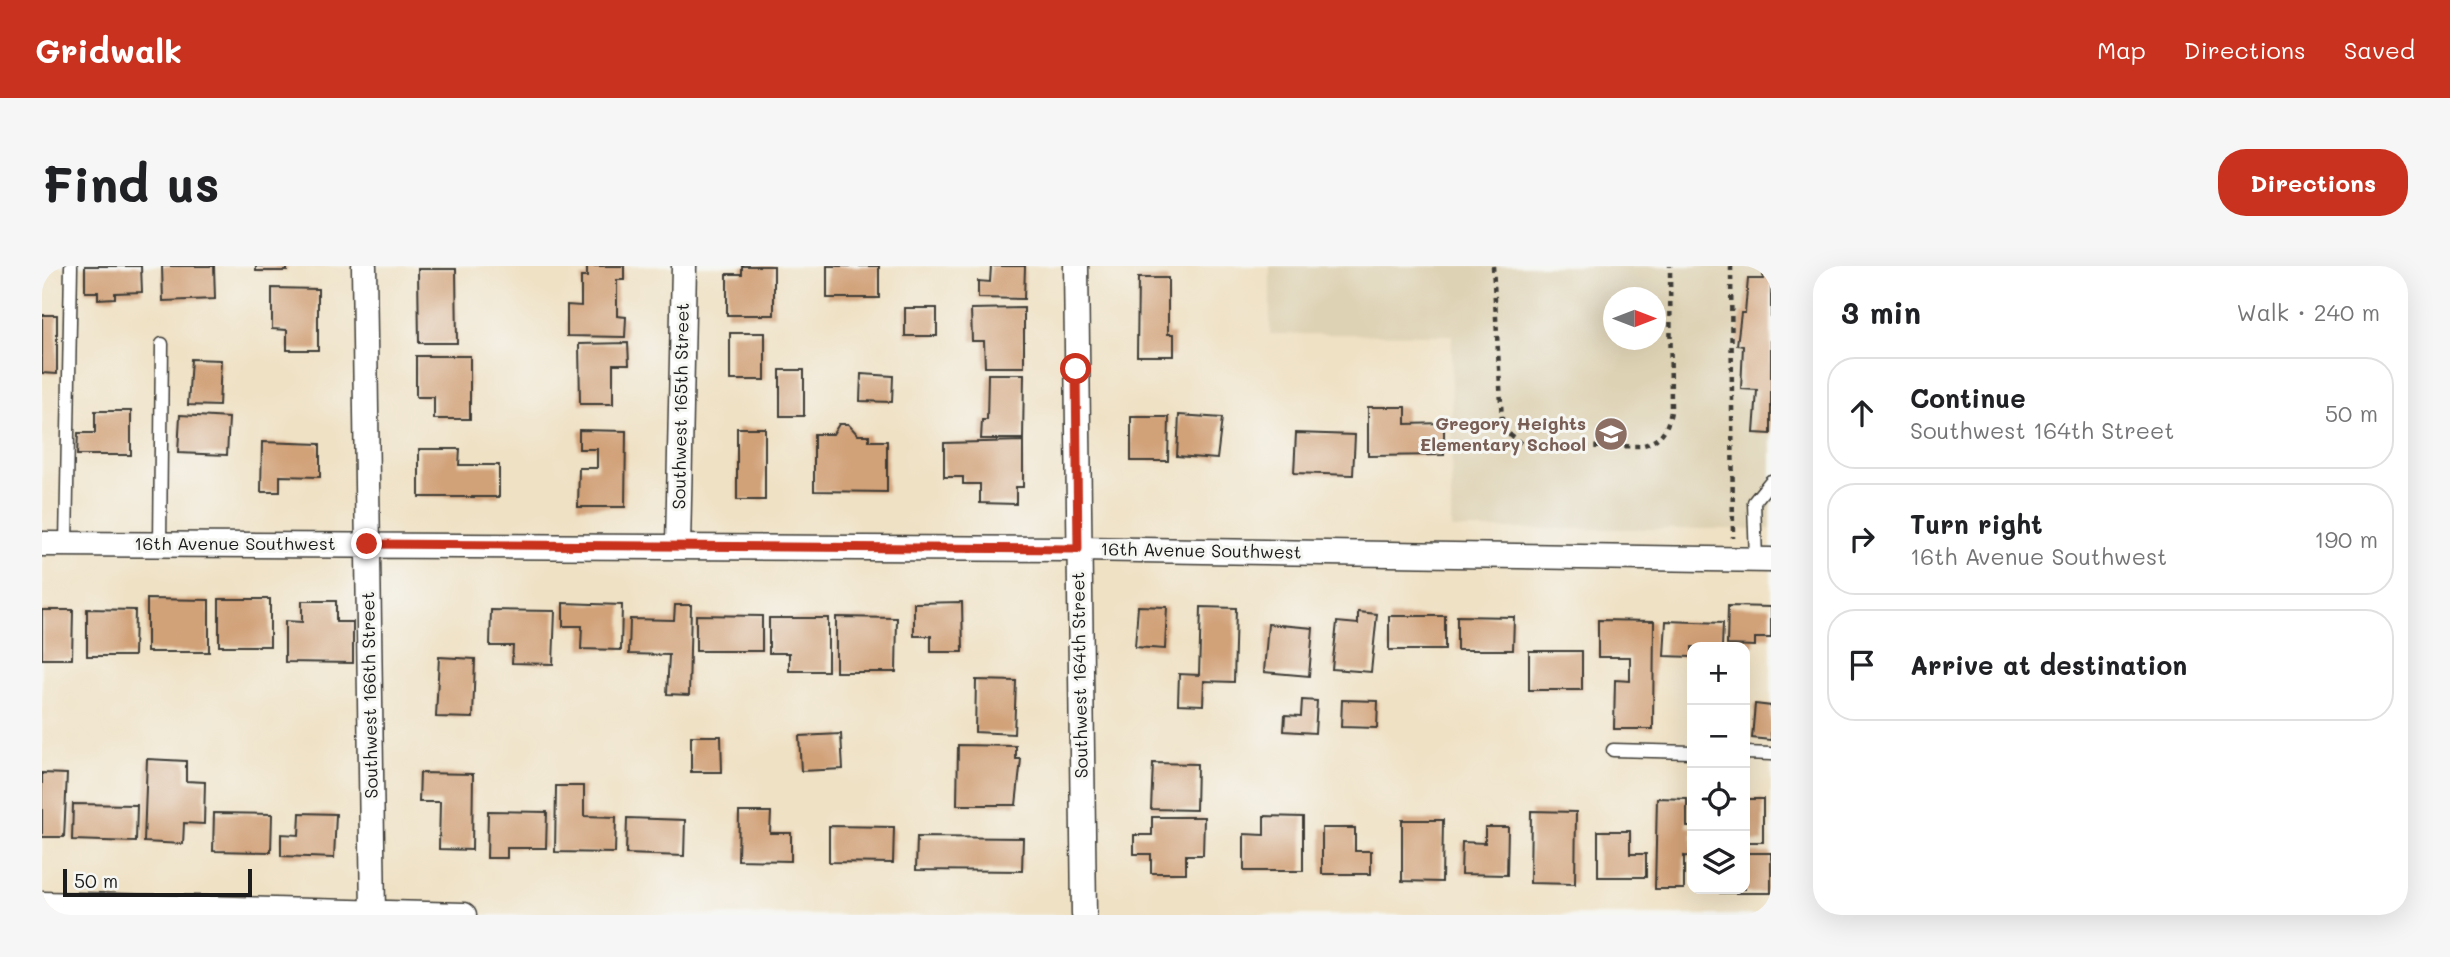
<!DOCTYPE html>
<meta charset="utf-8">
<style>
body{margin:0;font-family:Mali,sans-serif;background:#f6f6f6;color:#202124}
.controls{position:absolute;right:21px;bottom:21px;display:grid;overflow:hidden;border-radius:14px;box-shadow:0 7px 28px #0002}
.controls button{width:63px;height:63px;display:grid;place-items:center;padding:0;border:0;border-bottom:2px solid #e0e0e0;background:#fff;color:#202124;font:35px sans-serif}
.compass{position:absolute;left:1561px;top:21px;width:63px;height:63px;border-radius:50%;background:#fff;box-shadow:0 7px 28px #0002;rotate:90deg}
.scale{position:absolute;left:21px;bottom:18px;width:189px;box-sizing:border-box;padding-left:7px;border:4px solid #1c1c1c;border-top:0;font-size:19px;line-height:24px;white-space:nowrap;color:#1c1c1c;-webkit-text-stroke:5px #f6f6f2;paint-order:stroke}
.stop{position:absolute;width:21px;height:21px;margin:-16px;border:5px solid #c8321e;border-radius:50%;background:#fff}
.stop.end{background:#c8321e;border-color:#fff;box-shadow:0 2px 7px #0008}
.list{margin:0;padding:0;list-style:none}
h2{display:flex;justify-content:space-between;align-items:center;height:91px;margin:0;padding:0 28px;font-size:30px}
h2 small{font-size:23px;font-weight:400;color:#757577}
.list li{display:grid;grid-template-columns:46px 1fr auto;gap:21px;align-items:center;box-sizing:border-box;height:112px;margin:0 14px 14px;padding:0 14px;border:2px solid #e0e0e0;border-radius:28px}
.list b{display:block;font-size:26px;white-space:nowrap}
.list p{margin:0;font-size:23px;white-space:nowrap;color:#757577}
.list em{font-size:23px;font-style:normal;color:#757577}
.icon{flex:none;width:38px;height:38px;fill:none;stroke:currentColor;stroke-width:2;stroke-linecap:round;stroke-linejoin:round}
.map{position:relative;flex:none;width:1729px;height:649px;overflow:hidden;border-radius:28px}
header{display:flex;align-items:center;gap:42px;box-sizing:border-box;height:98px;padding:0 35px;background:#c8321e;color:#fff}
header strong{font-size:33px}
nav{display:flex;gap:38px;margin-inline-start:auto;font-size:24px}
.intro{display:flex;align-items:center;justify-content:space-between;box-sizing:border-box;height:168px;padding:0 42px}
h1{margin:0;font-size:49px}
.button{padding:18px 32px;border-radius:28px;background:#c8321e;color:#fff;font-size:24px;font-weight:700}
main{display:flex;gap:42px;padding:0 42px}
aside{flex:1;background:#fff;border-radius:28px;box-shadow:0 7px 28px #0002}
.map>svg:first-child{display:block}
.built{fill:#ded2b4;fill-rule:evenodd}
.building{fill:#d1a178}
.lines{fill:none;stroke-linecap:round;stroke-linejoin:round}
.service-casing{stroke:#3c3a35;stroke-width:15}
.minor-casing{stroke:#3c3a35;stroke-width:27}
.path{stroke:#3c3a35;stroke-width:4.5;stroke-dasharray:5 5;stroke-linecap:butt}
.service{stroke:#fff;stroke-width:12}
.minor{stroke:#fff;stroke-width:24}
.route{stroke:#c8321e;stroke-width:9}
.labels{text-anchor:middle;stroke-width:6;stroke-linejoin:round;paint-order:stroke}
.street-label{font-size:18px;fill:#1c1c1c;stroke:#f6f6f2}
.education-label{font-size:18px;font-weight:bold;fill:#785e54;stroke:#f6f6f2;text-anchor:end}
</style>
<header>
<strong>Gridwalk</strong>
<nav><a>Map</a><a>Directions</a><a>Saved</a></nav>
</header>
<div class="intro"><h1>Find us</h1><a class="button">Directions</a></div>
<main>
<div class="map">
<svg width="1729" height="649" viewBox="0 0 1729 649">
<rect width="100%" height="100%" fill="#f6f6f2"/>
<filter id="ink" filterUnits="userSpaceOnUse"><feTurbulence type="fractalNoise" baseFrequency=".0143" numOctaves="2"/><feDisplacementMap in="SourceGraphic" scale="14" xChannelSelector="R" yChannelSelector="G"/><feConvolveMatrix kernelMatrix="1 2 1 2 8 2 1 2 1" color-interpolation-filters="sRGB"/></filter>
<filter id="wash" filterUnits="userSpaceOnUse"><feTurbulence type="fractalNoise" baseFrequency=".00686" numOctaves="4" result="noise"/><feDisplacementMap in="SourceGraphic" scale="28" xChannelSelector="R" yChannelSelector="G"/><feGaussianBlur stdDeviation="1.57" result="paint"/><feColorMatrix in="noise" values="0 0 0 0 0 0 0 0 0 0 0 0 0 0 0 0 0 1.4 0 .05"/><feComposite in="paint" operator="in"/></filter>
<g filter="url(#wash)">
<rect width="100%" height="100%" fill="#efe1c4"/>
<path class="built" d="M1228,0H1729V263H1409L1410,69L1228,68ZM1572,32H1614V74H1572Z"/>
<g id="blocks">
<path class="building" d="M43,0H99L100,26L73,27V32L56,33V26H43Z
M120,0H172L173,33L121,35Z
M214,0H245V5H214Z
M545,0H582V14H575V50L584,51L583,71L525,70V39L539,40V11H545Z
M700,0H732V49H685V8H700Z
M785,0H837V32H785Z
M949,0H983L982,33L936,32V15L948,16Z
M1722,0H1729V168L1712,167L1715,124L1699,123L1701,80L1695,79L1699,47H1703L1706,13H1721Z
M376,3H414L415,77H377Z
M1096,12H1126V68H1132V90H1095Z
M230,22L276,23V84H245V64L230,63Z
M863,42H895V70H863Z
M982,42V101H943L942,75H930L929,43Z
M0,49H15V108L0,107Z
M688,67H723V114H688Z
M586,77L587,98H571V138H538L537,78Z
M374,90H428V153H392V131H374Z
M149,93L179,94L177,140L146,139Z
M738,104H762V150H738Z
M819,108L851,110L850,136L818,135Z
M946,108H982L981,173H939L940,154H945Z
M1326,141H1364V158L1402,157V189L1326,190Z
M53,145H89V189H35L36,167H53Z
M138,149L187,152L185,189L136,187Z
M1137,149L1180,152L1175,193L1135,190Z
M1089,151H1127L1126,195H1089Z
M797,158H806L816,169H827V175H845V226L772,225V168H791Z
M695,162H723V234H695Z
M537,164L584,165L583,241H536L537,202H555V183H537Z
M1254,167L1313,169L1311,209L1252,207Z
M981,175V221H974V238L938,237V218H921V211H902V177Z
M220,176L278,178V211L238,210V226H219Z
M377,183H418L417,199H457V231H377Z
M105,333L167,334V386H105Z
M177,333H228V380H177Z
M260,335H294V356H311V397L243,396V355L260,356Z
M920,336L921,386H889V370H872V337Z
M521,337L580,339L579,384L539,383L540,360H521Z
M633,339H649L647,429L625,428L627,389L587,388L588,353L632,354Z
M1096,340L1125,341L1123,383L1093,381Z
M1686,340L1729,341V372H1713V380L1685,379Z
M1159,341L1194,342L1192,416L1162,415L1161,439L1136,438L1137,408L1157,409Z
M45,343L93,344L92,390H45Z
M0,344H31L30,393H0Z
M449,344L513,345L511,398L470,397L471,380H448Z
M1316,346L1335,348L1329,406L1290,403L1295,356L1316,358Z
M654,349L720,350V385H654Z
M1347,350H1403V384H1347Z
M1415,350L1472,351L1471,384H1415Z
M794,351L855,352L854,406H794Z
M727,352H786V405H747V387H727Z
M1556,354L1612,355L1611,463H1572L1573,414L1588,415V391H1556Z
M1624,355L1681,357L1680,381H1650V391L1622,390Z
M1226,358L1271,362L1267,410L1222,406Z
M1487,385H1540V424H1487Z
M397,391L433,393L431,452L394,451Z
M934,414L974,415L972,468L933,466Z
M1260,434L1275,435L1273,467L1242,465L1243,449L1259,450Z
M1300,434L1336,435L1335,462L1299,461Z
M1713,438L1729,440V474L1710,472Z
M799,468L801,503L759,505L757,470Z
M649,470H679L680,506H649Z
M916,479L974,480V493H979L974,539H915Z
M105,493L144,495V515L163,516L162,558L142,557L141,578L102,576Z
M1111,497L1155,498L1154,544L1109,543Z
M0,507L25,508L22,571H0Z
M378,507L431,508L430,584L397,583L398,536H377Z
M514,520H542V550L574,551L573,587L513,586Z
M1615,532L1645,533V561H1650V591L1642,590V623H1613Z
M1703,533H1721V576H1703Z
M31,538L95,539L94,576L30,574Z
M446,545L505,546L504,582H465V592H445Z
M1489,545L1534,546L1533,618L1488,617Z
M697,546H729L728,567H749V595L696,594Z
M172,547L230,548L229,586L171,585Z
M258,547L294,548L292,592L239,590V568L257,569Z
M1222,550L1261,551V605H1202V568L1222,569Z
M1110,551H1162L1161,589H1144V607H1109V588H1092V569H1110Z
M585,552L643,554L642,590L584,588Z
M1360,554H1401L1400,616L1360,615Z
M787,560L852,561L851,597L787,596Z
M1443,561H1466L1465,609L1419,608L1420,576L1443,577Z
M1280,562H1313V585H1329V608H1280Z
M1556,565H1588V588H1604V611H1556Z
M875,571L981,572L980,605L874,604Z
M1703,587H1729V627H1678V623H1703Z"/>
</g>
</g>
<g filter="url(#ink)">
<use href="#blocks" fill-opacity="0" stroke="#3c3a35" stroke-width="2"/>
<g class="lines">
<g class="service-casing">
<path id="service" d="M24,278L29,0
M118,278L120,78
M1714,294L1712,236L1729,215
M1571,484L1650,486
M1703,487L1729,488"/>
</g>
<g class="minor-casing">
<path id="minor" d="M322,0L331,649
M1034,0L1042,649
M0,278L1036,283L1729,294
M636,280L642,0
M0,638L422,649"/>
</g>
<path class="path" d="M1451,0L1460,154L1467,168L1485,182L1598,180C1617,176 1626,164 1629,145L1628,0
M1689,0L1691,272"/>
<use href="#service" class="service"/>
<use href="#minor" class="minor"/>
</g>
</g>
<g class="lines" filter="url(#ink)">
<path class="route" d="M325,278L1036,283L1034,103"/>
</g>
<defs>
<g id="school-disc" transform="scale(1.75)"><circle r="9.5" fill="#8d6e63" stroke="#f6f6f2"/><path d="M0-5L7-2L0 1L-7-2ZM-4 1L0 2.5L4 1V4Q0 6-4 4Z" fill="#fff"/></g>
</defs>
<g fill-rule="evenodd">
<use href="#school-disc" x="1569" y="168"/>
</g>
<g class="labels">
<g class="street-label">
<text transform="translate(639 140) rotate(-89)" y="6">Southwest 165th Street</text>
<text x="193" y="284">16th Avenue Southwest</text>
<text transform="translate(1159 285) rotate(1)" y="6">16th Avenue Southwest</text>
<text transform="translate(1038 409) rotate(-91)" y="6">Southwest 164th Street</text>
<text transform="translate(328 429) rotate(-91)" y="6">Southwest 166th Street</text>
</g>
<g class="education-label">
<text x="1544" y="164">Gregory Heights<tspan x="1544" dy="21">Elementary School</tspan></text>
</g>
</g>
</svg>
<div class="controls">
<button>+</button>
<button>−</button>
<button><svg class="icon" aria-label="locate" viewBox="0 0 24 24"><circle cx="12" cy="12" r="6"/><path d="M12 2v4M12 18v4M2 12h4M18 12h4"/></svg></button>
<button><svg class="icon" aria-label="layers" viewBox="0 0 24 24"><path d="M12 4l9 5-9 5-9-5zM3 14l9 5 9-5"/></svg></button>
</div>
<svg class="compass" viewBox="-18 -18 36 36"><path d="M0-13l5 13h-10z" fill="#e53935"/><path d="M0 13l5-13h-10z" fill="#757577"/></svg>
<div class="scale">50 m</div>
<div class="stop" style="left:1034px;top:103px"></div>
<div class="stop end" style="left:325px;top:278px"></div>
</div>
<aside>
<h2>3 min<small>Walk · 240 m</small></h2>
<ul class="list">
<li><svg class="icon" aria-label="ahead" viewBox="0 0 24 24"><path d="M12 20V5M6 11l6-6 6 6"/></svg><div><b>Continue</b><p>Southwest 164th Street</p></div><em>50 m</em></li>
<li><svg class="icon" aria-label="right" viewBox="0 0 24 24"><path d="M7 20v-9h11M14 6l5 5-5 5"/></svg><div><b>Turn right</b><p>16th Avenue Southwest</p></div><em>190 m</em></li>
<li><svg class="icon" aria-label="arrive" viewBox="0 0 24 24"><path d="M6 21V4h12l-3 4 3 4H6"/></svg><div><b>Arrive at destination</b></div></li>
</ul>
</aside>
</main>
